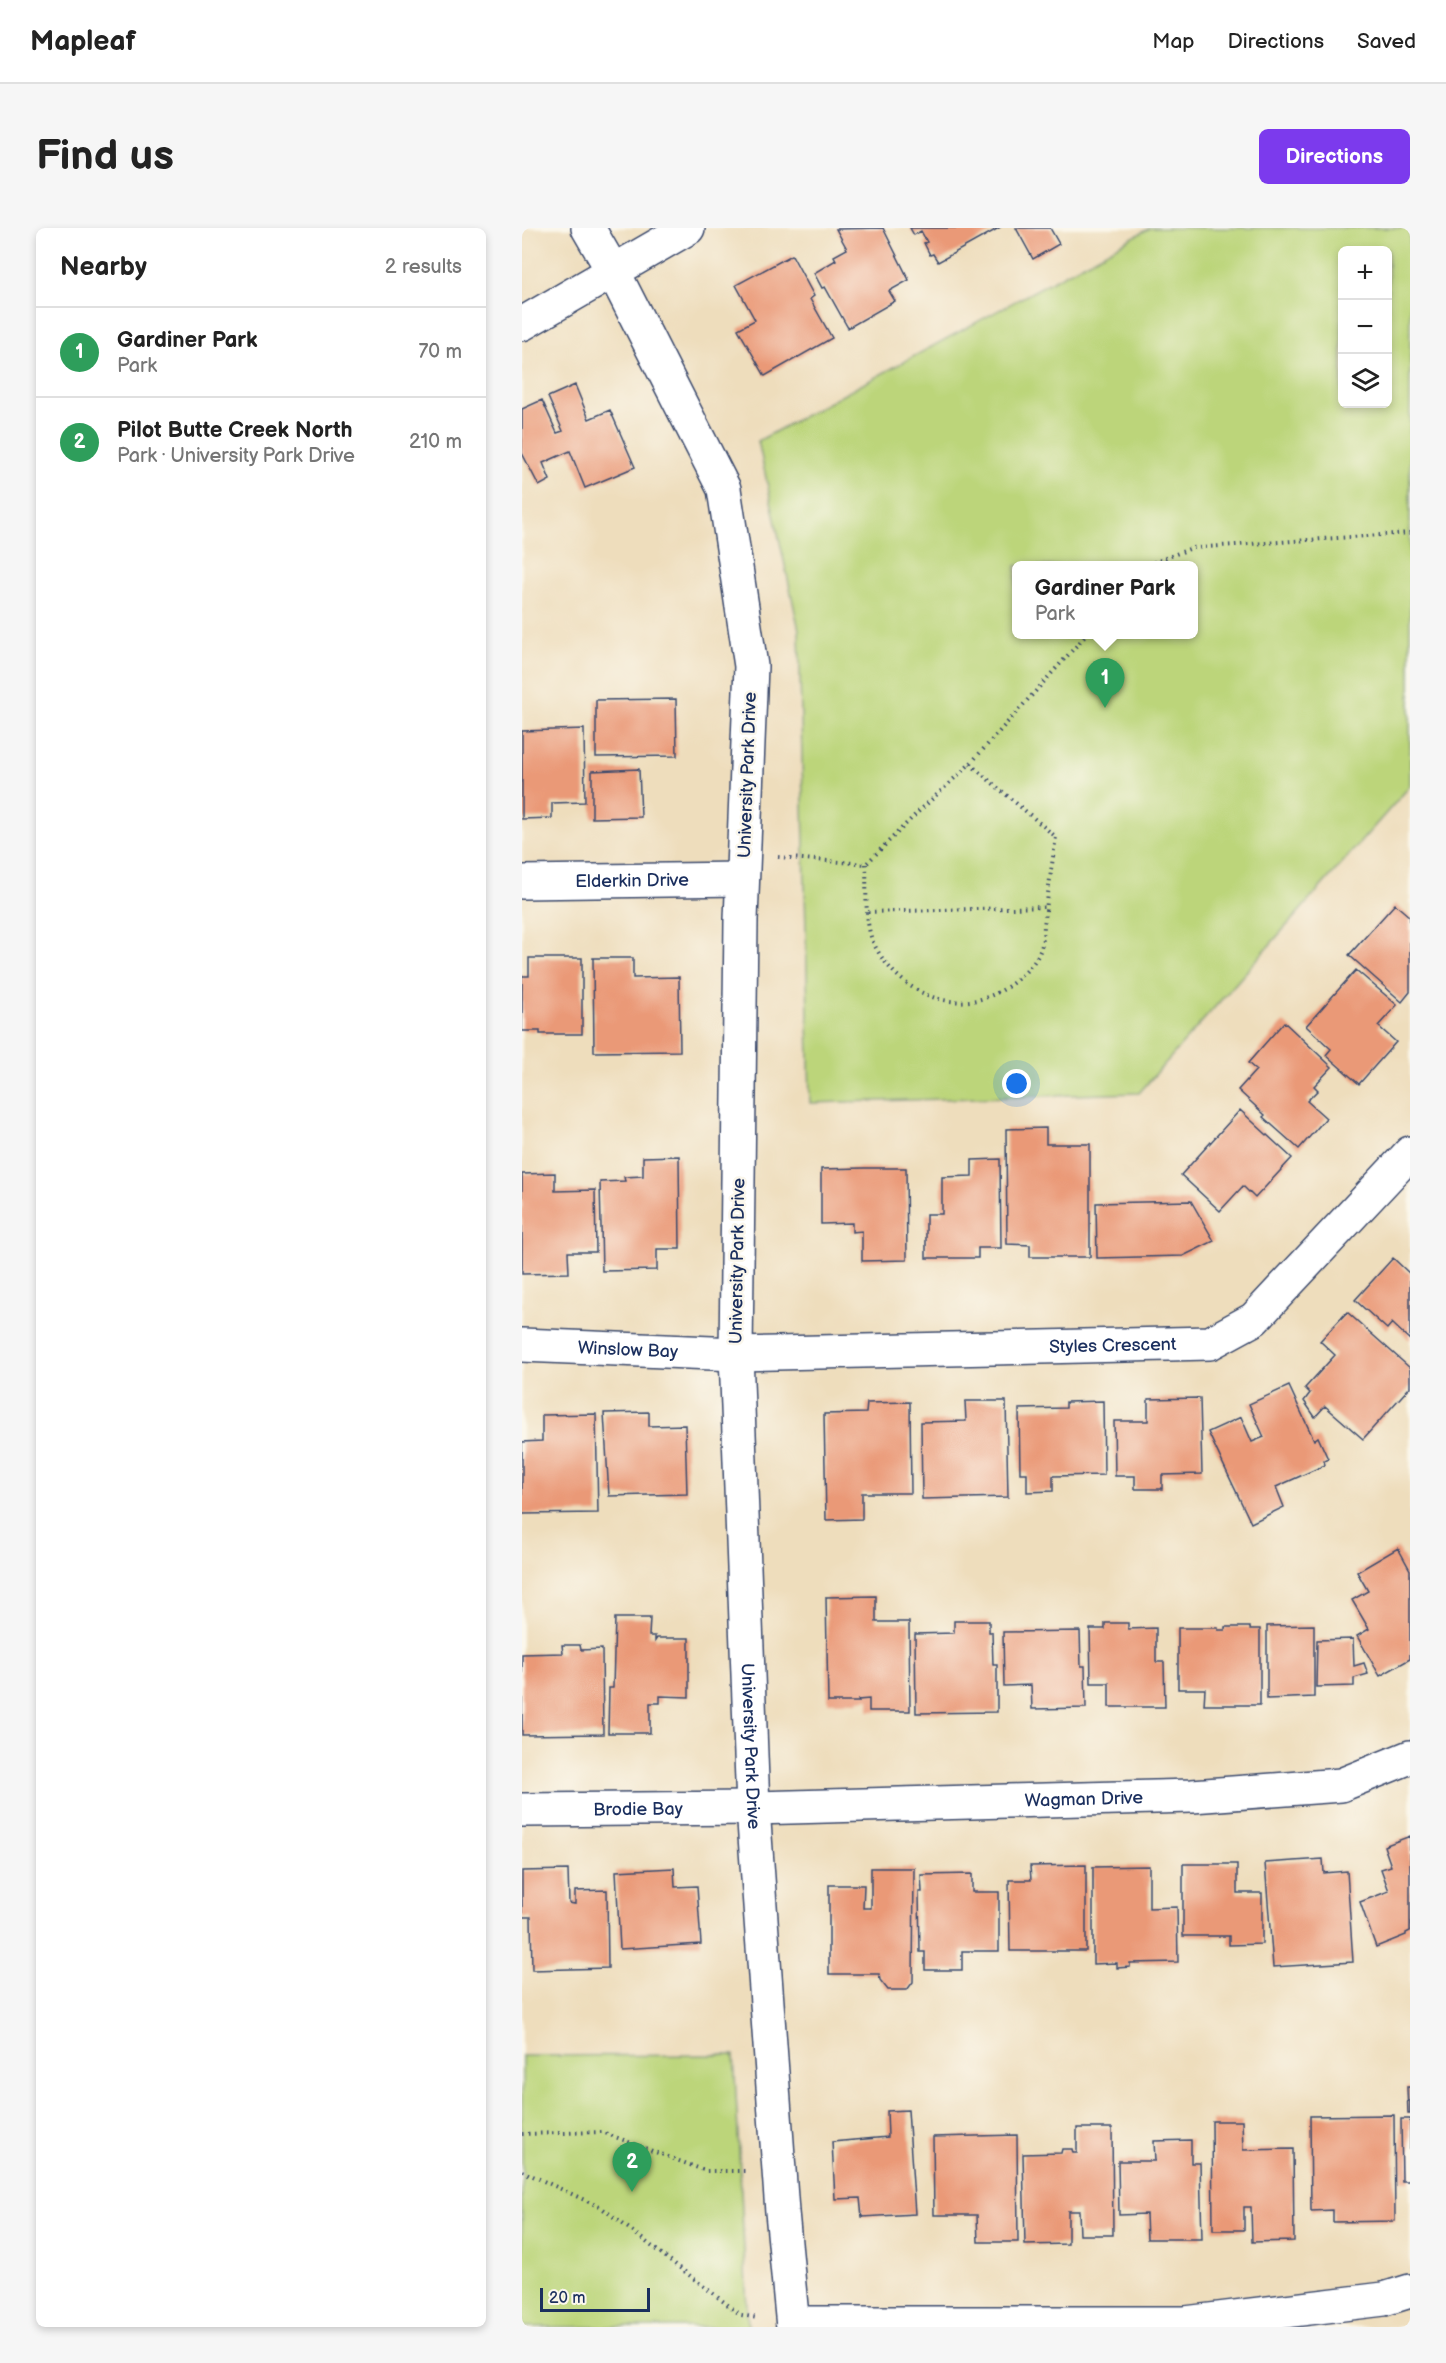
<!DOCTYPE html>
<meta charset="utf-8">
<style>
body{margin:0;font-family:"Balsamiq Sans",sans-serif;background:#f6f6f6;color:#222}
.controls{position:absolute;right:18px;top:18px;display:grid;overflow:hidden;border-radius:9px;box-shadow:0 3px 9px #0003}
.controls button{width:54px;height:54px;display:grid;place-items:center;padding:0;border:0;border-bottom:2px solid #e0e0e0;background:#fff;color:#222;font:30px sans-serif}
.scale{position:absolute;left:18px;bottom:15px;width:110px;box-sizing:border-box;padding-left:6px;border:3px solid #1b2f5e;border-top:0;font-size:16px;line-height:21px;white-space:nowrap;color:#1b2f5e;-webkit-text-stroke:4px #fbf7ec;paint-order:stroke}
.you{position:absolute;left:495px;top:856px;width:21px;height:21px;margin:-15px;border:4px solid #fff;border-radius:50%;background:#1a73e8;box-shadow:0 0 0 9px #1a73e833}
.badge{display:grid;place-items:center;width:39px;height:39px;border-radius:50%;background:#7c3aed;color:#fff;font-size:20px;font-weight:700}
.pin{position:absolute;translate:-50% -50px;filter:drop-shadow(0 2px 3px #0008)}
.pin::after{content:'';position:absolute;top:32px;width:21px;height:18px;background:inherit;clip-path:polygon(0 0,100% 0,50% 100%)}
.popup{position:absolute;left:490px;top:333px;width:186px;height:78px;box-sizing:border-box;display:grid;place-content:center;border-radius:9px;background:#fff;filter:drop-shadow(0 2px 4px #0005);font-size:20px;white-space:nowrap;color:#767676}
.popup b{font-size:22px;color:#222}
.popup::after{content:'';position:absolute;left:50%;top:100%;margin-left:-12px;border:12px solid transparent;border-top-color:#fff}
.list{margin:0;padding:0;list-style:none}
h2{display:flex;justify-content:space-between;align-items:center;height:78px;margin:0;padding:0 24px;font-size:26px}
h2 small{font-size:20px;font-weight:400;color:#767676}
.list li{display:grid;grid-template-columns:39px 1fr auto;gap:18px;align-items:center;box-sizing:border-box;height:90px;padding:0 24px;border-top:2px solid #e0e0e0}
.list b{display:block;font-size:22px;white-space:nowrap}
.list p{margin:0;font-size:20px;white-space:nowrap;color:#767676}
.list em{font-size:20px;font-style:normal;color:#767676}
.icon{flex:none;width:33px;height:33px;fill:none;stroke:currentColor;stroke-width:2;stroke-linecap:round;stroke-linejoin:round}
.map{position:relative;flex:none;width:888px;height:2099px;overflow:hidden;border-radius:9px}
header{display:flex;align-items:center;gap:36px;box-sizing:border-box;height:84px;padding:0 30px;background:#fff;border-bottom:2px solid #e0e0e0}
header strong{font-size:28px}
nav{display:flex;gap:33px;margin-inline-start:auto;font-size:21px}
.intro{display:flex;align-items:center;justify-content:space-between;box-sizing:border-box;height:144px;padding:0 36px}
h1{margin:0;font-size:42px}
.button{padding:15px 27px;border-radius:9px;background:#7c3aed;color:#fff;font-size:21px;font-weight:700}
main{display:flex;gap:36px;padding:0 36px}
aside{flex:1;background:#fff;border-radius:9px;box-shadow:0 3px 9px #0003}
.map>svg:first-child{display:block}
.green{fill:#bcd57a;stroke:#6c826c;stroke-width:1.5;fill-rule:evenodd}
.building{fill:#ea9977}
.lines{fill:none;stroke-linecap:round;stroke-linejoin:round}
.minor-casing{stroke:#3b496c;stroke-width:36}
.path{stroke:#3b496c;stroke-width:4;stroke-dasharray:1.5 4.5;stroke-linecap:butt}
.minor{stroke:#fff;stroke-width:33}
.labels{text-anchor:middle;stroke-width:5;stroke-linejoin:round;paint-order:stroke}
.street-label{font-size:18px;fill:#1b2f5e;stroke:#fbf7ec}
</style>
<header>
<strong>Mapleaf</strong>
<nav><a>Map</a><a>Directions</a><a>Saved</a></nav>
</header>
<div class="intro"><h1>Find us</h1><a class="button">Directions</a></div>
<main>
<aside>
<h2>Nearby<small>2 results</small></h2>
<ul class="list">
<li><span class="badge" style="background:#2e9e5b">1</span><div><b>Gardiner Park</b><p>Park</p></div><em>70 m</em></li>
<li><span class="badge" style="background:#2e9e5b">2</span><div><b>Pilot Butte Creek North</b><p>Park · University Park Drive</p></div><em>210 m</em></li>
</ul>
</aside>
<div class="map">
<svg width="888" height="2099" viewBox="0 0 888 2099">
<rect width="100%" height="100%" fill="#fbf7ec"/>
<filter id="ink" filterUnits="userSpaceOnUse"><feTurbulence type="fractalNoise" baseFrequency=".0167" numOctaves="2"/><feDisplacementMap in="SourceGraphic" scale="12" xChannelSelector="R" yChannelSelector="G"/><feConvolveMatrix kernelMatrix="1 2 1 2 8 2 1 2 1" color-interpolation-filters="sRGB"/></filter>
<filter id="wash" filterUnits="userSpaceOnUse"><feTurbulence type="fractalNoise" baseFrequency=".008" numOctaves="4" result="noise"/><feDisplacementMap in="SourceGraphic" scale="24" xChannelSelector="R" yChannelSelector="G"/><feGaussianBlur stdDeviation="1.35" result="paint"/><feColorMatrix in="noise" values="0 0 0 0 0 0 0 0 0 0 0 0 0 0 0 0 0 1.4 0 .05"/><feComposite in="paint" operator="in"/></filter>
<g filter="url(#wash)">
<rect width="100%" height="100%" fill="#eeddbc"/>
<path class="green" d="M628,0H888V558L617,865L288,875L277,402L236,213ZM820,22H866V176H820ZM494,338H672V406H494Z
M212,1827L226,2099H0V1828Z"/>
<g id="blocks">
<path class="building" d="M361,0L387,52L367,63L373,73L326,100L303,59L300,60L292,45L314,32L312,28L325,21L314,1Z
M388,0H477L416,34L411,26L408,27L402,15L405,14L399,3L392,7Z
M494,0H528L537,16L511,31Z
M270,27L292,68L288,71L310,110L243,148L216,101L233,92L214,57Z
M53,157L67,191L88,182L113,239L63,260L48,223L21,235L28,252L17,258L0,225V181L20,172L35,205L41,203L26,169Z
M154,471L155,528L74,529V472Z
M62,501L63,574L30,575V590L0,591V503Z
M117,541L119,589L70,590V543Z
M873,676L888,689V764L880,774L827,727Z
M7,730H60V806H18V803H0V748H7Z
M71,730H111V750L157,749L158,823L72,824Z
M834,742L875,777L856,798L874,814L837,856L804,827L809,821L784,798Z
M762,794L810,839L792,858L796,862L785,873L804,890L777,921L741,889L743,887L716,862L734,842L726,835Z
M718,882L770,930L733,970L721,958L698,983L659,947Z
M524,900V916H568V1029H508V1017L485,1016L484,901Z
M157,928L158,1021H135V1042L80,1043L78,954L103,953L102,949L121,948V929Z
M478,931L479,1020H456V1030H404V986H420V949L450,948V932Z
M342,940H384L385,1032L340,1033V1003L330,1004V995L299,996V941Z
M33,945V963L73,962L74,1024H46L47,1045L0,1046V946Z
M669,973L692,1013L661,1028L575,1030L574,975Z
M871,1030L888,1046V1112L870,1095L865,1101L833,1072Z
M825,1084L888,1140V1159L841,1211L803,1178L793,1189L782,1173L788,1165L783,1160L813,1127L798,1113Z
M767,1158L792,1212L796,1209L806,1231L802,1233L803,1237L754,1259L762,1279L729,1295L686,1204L719,1189L730,1214L742,1209L727,1176Z
M678,1170L680,1246L640,1247V1261H613V1248H593L592,1193H626V1171Z
M443,1173H484L486,1269L400,1271L399,1194L444,1193Z
M581,1173L582,1247L531,1248V1263L505,1264V1245H498L497,1181L544,1180V1174Z
M388,1174L389,1265H340V1291L304,1292L302,1186L344,1185L345,1175Z
M127,1184V1198L163,1197L165,1266L87,1268L82,1185Z
M74,1186L76,1285L0,1286V1214L20,1213V1187Z
M876,1320L888,1342V1431L858,1448L835,1408L847,1401L830,1372L846,1363L835,1344Z
M354,1368V1394H387L388,1483H347V1471L336,1472L337,1474H306L304,1369Z
M93,1390H128L127,1408H133V1413L135,1410H167V1469L138,1468V1475H128V1505H86L87,1460H91Z
M432,1393H467V1404H470L471,1437H475V1484L394,1485L393,1406L432,1405Z
M583,1395H606V1401L634,1400V1434H642L643,1479H587V1455H569L568,1401H583Z
M792,1397V1469L745,1471V1398Z
M703,1399H728V1401H738V1477H682L683,1461H656V1400H696V1402H703Z
M558,1403L559,1438H563L564,1480L510,1481L509,1457L482,1458L481,1404Z
M831,1411L832,1438L842,1435L846,1446L832,1450V1458L794,1459L795,1412Z
M40,1417H58L59,1422L80,1421L81,1506L0,1507V1426L41,1425Z
M888,1608V1703L884,1705V1707L854,1719L838,1674L867,1663L859,1641L869,1638L862,1618Z
M801,1631L802,1645L825,1643L831,1734L751,1739L743,1635Z
M661,1636H715V1665H740V1716L707,1717V1708H661Z
M564,1637V1723H488L487,1652H509L508,1638Z
M627,1638V1680L655,1679L656,1734L608,1735V1739L595,1740V1735L571,1736V1639Z
M152,1640L153,1659L175,1658L179,1716L98,1721L94,1643Z
M349,1640H392L391,1754L385,1762H366L358,1752L357,1746H307V1657H342L341,1680H349Z
M46,1642L47,1675L53,1676V1663L85,1662L86,1740L10,1742L9,1689H0V1643Z
M450,1646V1664H477V1723H440V1742H403V1724H398L397,1664H400L399,1647Z
M885,1859H888V1886H886Z
M386,1882L393,1986L340,1989L338,1970L313,1971L310,1914L366,1909L365,1883Z
M872,1887L873,1993L811,1994V1982L789,1983L788,1888Z
M879,1891H888V1953H880Z
M690,1893H720L721,1922L771,1921L772,2013L730,2014L729,1979H722V2002H691Z
M555,1900H590L591,2007H558L557,1983H546V2016L503,2017L501,1926L539,1925L540,1921H550L551,1925H555Z
M495,1907L496,2014H456L455,1987H412L411,1909Z
M669,1912V1935H678L680,2011H625L624,1986L597,1987L596,1933H633L632,1913Z"/>
</g>
</g>
<g filter="url(#ink)">
<use href="#blocks" fill-opacity="0" stroke="#3b496c" stroke-width="1.5"/>
<g class="lines">
<g class="minor-casing">
<g id="minor">
<path id="s1" d="M66,0L91,43L202,261L229,438L219,692L214,1126L231,1580L260,1984L271,2099"/>
<path d="M0,96L166,0"/>
<path id="s2" d="M0,654L220,651"/>
<path id="s3" d="M0,1117L214,1126L688,1115L732,1091L888,925"/>
<path id="s4" d="M0,1582L231,1580L670,1568L819,1557L888,1529"/>
<path d="M271,2095H663L862,2071L888,2063"/>
</g>
</g>
<path class="path" d="M627,338L630,335L670,320L888,305
M256,629L344,636L395,585L448,536L565,406
M344,636C345,659 342,693 351,714C376,767 438,793 488,757C499,749 514,735 518,723C522,714 521,701 523,691C526,664 530,636 534,609L448,536
M346,684L524,679
M0,1906L80,1904L184,1943H223
M0,1943L80,1980L219,2087L236,2090"/>
<use href="#minor" class="minor"/>
</g>
</g>
<g class="labels">
<g class="street-label">
<text transform="translate(225 547) rotate(-88)" y="6">University Park Drive</text>
<text dy="6" stroke="none"><textPath href="#s2" startOffset="110">Elderkin Drive</textPath></text>
<text transform="translate(215 1033) rotate(-89)" y="6">University Park Drive</text>
<text dy="6" stroke="none"><textPath href="#s3" startOffset="591">Styles Crescent</textPath></text>
<text dy="6" stroke="none"><textPath href="#s3" startOffset="106">Winslow Bay</textPath></text>
<text dy="6" stroke="none"><textPath href="#s1" startOffset="1554">University Park Drive</textPath></text>
<text dy="6" stroke="none"><textPath href="#s4" startOffset="562">Wagman Drive</textPath></text>
<text dy="6" stroke="none"><textPath href="#s4" startOffset="116">Brodie Bay</textPath></text>
</g>
</g>
</svg>
<div class="controls">
<button>+</button>
<button>−</button>
<button><svg class="icon" aria-label="layers" viewBox="0 0 24 24"><path d="M12 4l9 5-9 5-9-5zM3 14l9 5 9-5"/></svg></button>
</div>
<div class="scale">20 m</div>
<div class="you"></div>
<div class="pin badge" style="left:583px;top:480px;background:#2e9e5b">1</div>
<div class="popup"><b>Gardiner Park</b>Park</div>
<div class="pin badge" style="left:110px;top:1964px;background:#2e9e5b">2</div>
</div>
</main>
